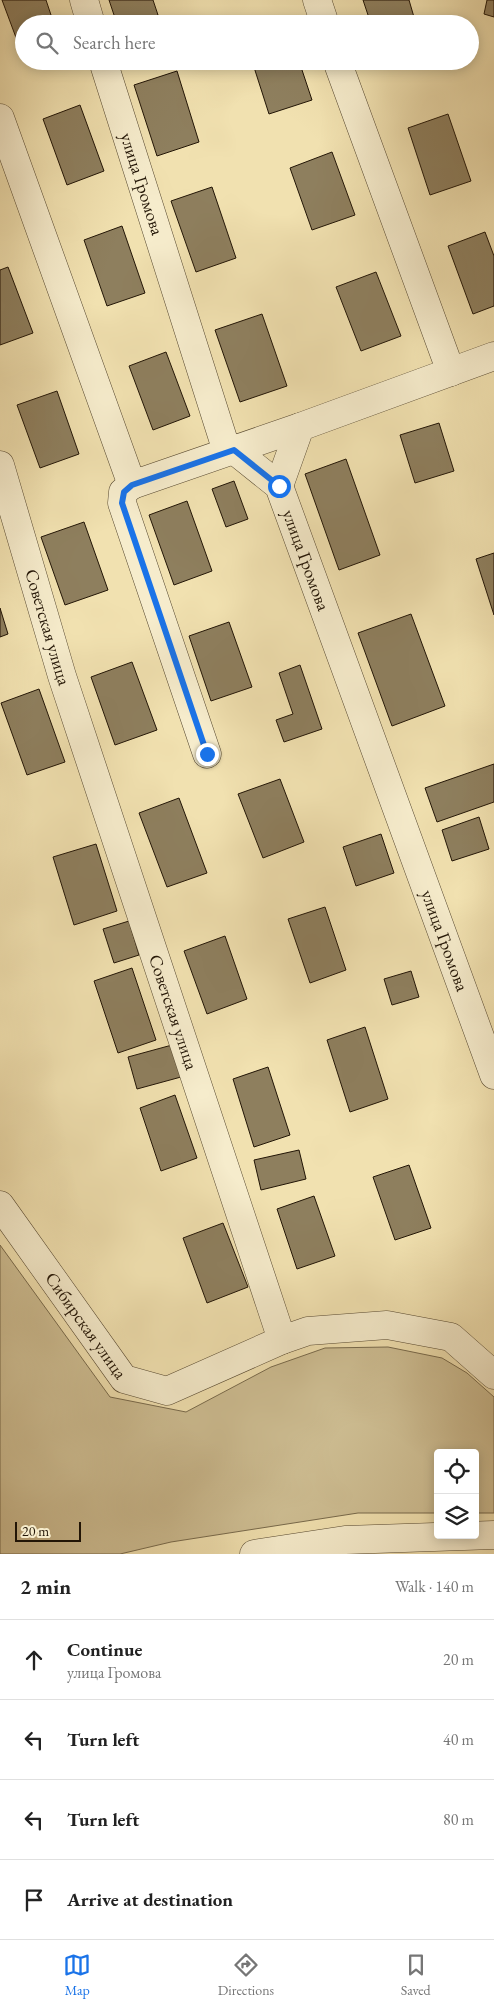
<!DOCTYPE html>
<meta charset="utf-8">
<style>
body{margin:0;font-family:"EB Garamond",serif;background:#f6f6f6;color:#222}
.controls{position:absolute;right:15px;bottom:15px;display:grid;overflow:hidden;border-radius:5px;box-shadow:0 2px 12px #0003}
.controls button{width:45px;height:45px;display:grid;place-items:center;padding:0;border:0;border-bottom:1px solid #e0e0e0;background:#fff;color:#222;font:25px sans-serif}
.scale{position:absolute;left:15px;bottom:12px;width:66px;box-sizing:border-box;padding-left:5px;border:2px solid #221506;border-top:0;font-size:14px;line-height:18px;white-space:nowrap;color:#221506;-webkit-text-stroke:4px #f6eccc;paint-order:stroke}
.stop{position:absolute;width:15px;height:15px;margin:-11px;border:4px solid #1a73e8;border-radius:50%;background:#fff}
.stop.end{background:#1a73e8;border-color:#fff;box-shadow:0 1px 5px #0008}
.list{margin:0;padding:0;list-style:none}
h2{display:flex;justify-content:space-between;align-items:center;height:65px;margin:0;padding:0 20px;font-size:21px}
h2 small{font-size:16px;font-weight:400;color:#767676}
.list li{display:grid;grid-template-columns:32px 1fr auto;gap:15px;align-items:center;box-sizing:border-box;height:80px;padding:0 20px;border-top:1px solid #e0e0e0}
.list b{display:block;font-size:19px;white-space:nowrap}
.list p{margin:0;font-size:16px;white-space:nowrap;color:#767676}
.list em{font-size:16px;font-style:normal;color:#767676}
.icon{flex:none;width:28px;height:28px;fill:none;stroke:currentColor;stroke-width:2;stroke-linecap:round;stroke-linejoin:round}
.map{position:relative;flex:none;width:494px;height:1554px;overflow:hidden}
.search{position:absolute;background:#fff;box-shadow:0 2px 12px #0003;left:15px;right:15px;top:15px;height:55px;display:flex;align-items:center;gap:12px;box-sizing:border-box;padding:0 18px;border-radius:28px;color:#767676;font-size:19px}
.sheet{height:385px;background:#fff}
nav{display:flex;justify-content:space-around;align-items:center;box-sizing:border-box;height:70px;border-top:1px solid #e0e0e0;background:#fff;font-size:14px;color:#767676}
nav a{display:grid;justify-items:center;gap:2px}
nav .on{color:#1a73e8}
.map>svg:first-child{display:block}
.green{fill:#cebe93;stroke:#786a4c}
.building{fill:#8e7f5e;stroke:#221506}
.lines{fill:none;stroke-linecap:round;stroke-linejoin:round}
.minor-casing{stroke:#564830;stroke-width:29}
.minor{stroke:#f6eccc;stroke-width:28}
.route{stroke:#1a73e8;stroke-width:6}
.labels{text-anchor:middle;stroke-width:4.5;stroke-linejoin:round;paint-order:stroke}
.street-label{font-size:18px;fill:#221506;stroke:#f6eccc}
</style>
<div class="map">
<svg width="494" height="1554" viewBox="0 0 494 1554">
<rect width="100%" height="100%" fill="#f1e1b0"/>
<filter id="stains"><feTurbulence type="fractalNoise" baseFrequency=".004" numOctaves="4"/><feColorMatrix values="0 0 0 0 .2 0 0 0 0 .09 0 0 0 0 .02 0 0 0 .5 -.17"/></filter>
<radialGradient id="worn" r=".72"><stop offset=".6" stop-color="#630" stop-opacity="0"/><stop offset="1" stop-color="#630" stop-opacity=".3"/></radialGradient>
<path class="green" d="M0,1245L110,1397L186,1412L271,1367L325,1348L388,1347L442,1358L467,1373L494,1397V1513H475V1453H438V1513H358L171,1542L120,1554H0Z"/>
<path class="building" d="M2,0H46L54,24H24V59Z
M109,0H153L158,15L131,24H117Z
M363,0H409L416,24H371Z
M487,0H494V17L484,14Z
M252,61H299L312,100L269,114Z
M383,61H404L386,68Z
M177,71L199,142L157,156L134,85Z
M80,105L104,171L67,185L43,119Z
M448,114L471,181L430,195L408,128Z
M332,152L355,215L312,230L290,168Z
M212,187L236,258L196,272L171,201Z
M122,226L145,293L107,306L84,240Z
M485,232L494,256V306L473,314L448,246Z
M8,267L33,333L0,345V270Z
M376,272L401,336L361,351L336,287Z
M262,314L287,386L240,402L215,330Z
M166,352L190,416L153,430L129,366Z
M57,391L79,454L40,468L17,405Z
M439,423L454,471L415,483L400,435Z
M346,459L380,555L339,570L305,474Z
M234,481L248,519L226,527L212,489Z
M187,501L212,571L174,585L149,515Z
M84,522L108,590L65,605L41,537Z
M494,553V615L476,559Z
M0,608L8,634L0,637Z
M411,614L445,706L392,726L358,633Z
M229,622L252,687L211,701L189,636Z
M132,662L157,730L115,745L91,677Z
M300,665L322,729L284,742L276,720L293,714L279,673Z
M39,689L65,762L27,775L1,703Z
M494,764V802L437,822L425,788Z
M280,779L304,842L263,858L238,794Z
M179,798L207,873L167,887L139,813Z
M479,817L489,849L452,861L442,830Z
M381,834L394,873L356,886L343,847Z
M96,844L117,911L74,925L53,857Z
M325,907L346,970L310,983L288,919Z
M129,921L139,955L114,963L103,929Z
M225,936L247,999L207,1014L184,951Z
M132,968L156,1040L118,1053L94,981Z
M411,971L419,997L392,1005L384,979Z
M365,1027L388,1099L350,1112L327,1040Z
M172,1045L181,1077L137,1089L128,1057Z
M268,1067L290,1135L254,1147L233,1079Z
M175,1095L197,1158L161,1171L140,1108Z
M299,1150L306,1179L261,1190L254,1160Z
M409,1165L431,1228L395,1240L373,1177Z
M314,1196L335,1256L297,1269L277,1209Z
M223,1223L248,1287L207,1303L183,1238Z"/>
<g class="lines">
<g class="minor-casing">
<g id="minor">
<path d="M84,0L91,24"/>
<path d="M317,0L325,24"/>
<path id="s1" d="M103,61L224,442L279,486L494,1075"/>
<path d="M337,61L451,372"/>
<path d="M0,118L132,485L300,427"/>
<path id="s2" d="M0,465L62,676L282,1340L308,1331L387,1325L451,1337L494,1375"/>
<path d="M132,485L123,492L122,503L207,754"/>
<path d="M279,486L300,427L494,356"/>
<path id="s3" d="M0,1205L124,1379L167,1391L282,1340"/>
<path d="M254,1554L345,1540L494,1535"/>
</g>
</g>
<use href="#minor" class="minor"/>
</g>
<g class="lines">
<path class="route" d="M207,754L122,503L124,492L132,485L234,450L279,486"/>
</g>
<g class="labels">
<g class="street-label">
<text dy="6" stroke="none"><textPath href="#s1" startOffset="129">улица Громова</textPath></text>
<text dy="6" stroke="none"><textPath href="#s1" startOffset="549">улица Громова</textPath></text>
<text dy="6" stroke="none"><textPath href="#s2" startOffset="169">Советская улица</textPath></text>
<text dy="6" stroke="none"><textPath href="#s1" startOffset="954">улица Громова</textPath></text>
<text dy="6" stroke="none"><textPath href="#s2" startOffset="574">Советская улица</textPath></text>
<text dy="6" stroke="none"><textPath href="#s3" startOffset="148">Сибирская улица</textPath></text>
</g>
</g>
<rect width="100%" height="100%" filter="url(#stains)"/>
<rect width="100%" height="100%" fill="url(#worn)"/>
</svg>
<div class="controls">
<button><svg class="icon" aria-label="locate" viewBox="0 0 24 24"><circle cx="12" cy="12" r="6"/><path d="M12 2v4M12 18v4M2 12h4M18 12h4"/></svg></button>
<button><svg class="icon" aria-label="layers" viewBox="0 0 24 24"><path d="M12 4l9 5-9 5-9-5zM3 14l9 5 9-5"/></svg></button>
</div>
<div class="scale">20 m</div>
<div class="stop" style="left:279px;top:486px"></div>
<div class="stop end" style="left:207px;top:754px"></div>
<div class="search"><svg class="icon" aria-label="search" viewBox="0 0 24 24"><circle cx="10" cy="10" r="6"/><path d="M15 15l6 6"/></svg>Search here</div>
</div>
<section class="sheet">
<h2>2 min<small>Walk · 140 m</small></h2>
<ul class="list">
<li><svg class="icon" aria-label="ahead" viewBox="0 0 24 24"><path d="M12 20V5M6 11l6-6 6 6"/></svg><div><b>Continue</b><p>улица Громова</p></div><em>20 m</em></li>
<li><svg class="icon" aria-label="left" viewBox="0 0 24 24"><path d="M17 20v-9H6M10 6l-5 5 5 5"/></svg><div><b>Turn left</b></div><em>40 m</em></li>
<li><svg class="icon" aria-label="left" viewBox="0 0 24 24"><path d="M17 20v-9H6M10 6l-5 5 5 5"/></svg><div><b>Turn left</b></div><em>80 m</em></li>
<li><svg class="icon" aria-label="arrive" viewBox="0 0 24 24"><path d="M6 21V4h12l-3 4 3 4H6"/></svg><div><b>Arrive at destination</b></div></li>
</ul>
</section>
<nav>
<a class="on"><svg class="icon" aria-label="map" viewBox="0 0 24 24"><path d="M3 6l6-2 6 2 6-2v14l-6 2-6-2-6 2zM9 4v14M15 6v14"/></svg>Map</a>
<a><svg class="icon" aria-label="directions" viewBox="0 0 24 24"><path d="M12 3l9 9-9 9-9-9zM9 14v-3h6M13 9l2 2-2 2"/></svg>Directions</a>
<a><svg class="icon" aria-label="saved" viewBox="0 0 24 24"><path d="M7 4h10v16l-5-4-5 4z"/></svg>Saved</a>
</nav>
